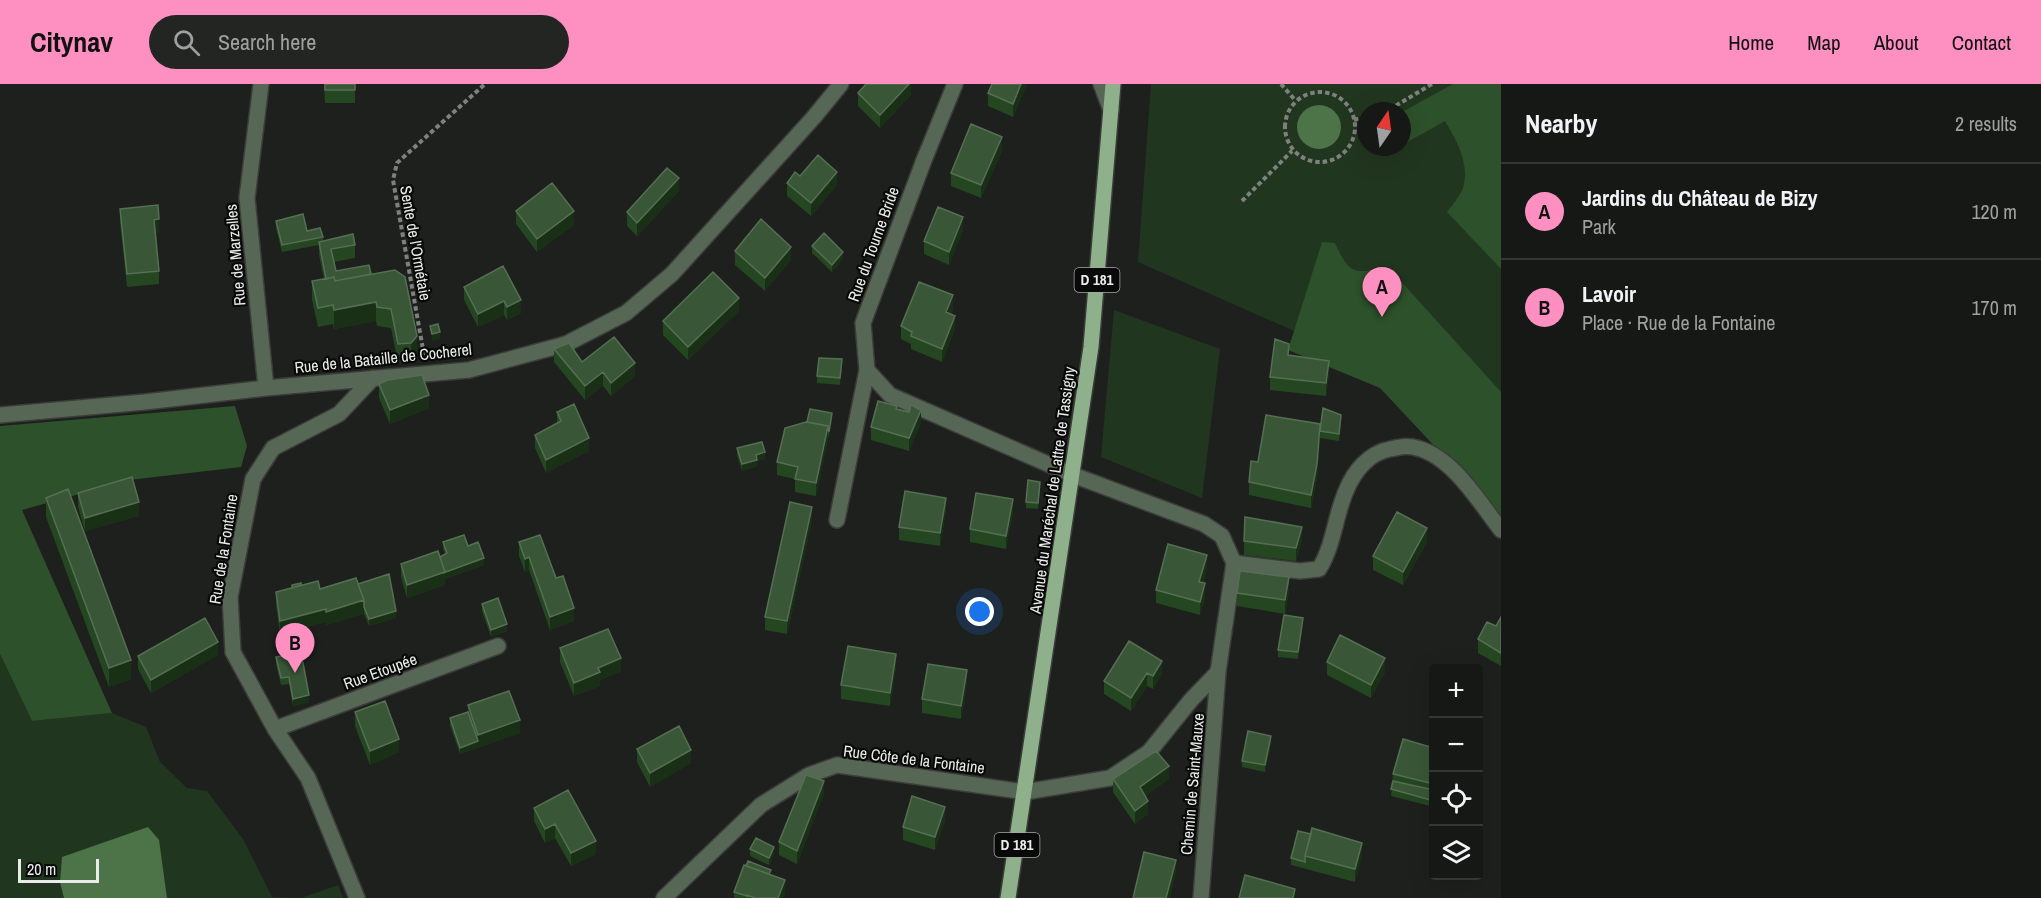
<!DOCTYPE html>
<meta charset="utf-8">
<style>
body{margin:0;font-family:"Archivo Narrow",sans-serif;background:#232523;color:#f1f3f6}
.controls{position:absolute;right:18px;bottom:18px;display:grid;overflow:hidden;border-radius:6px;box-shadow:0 6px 24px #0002}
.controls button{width:54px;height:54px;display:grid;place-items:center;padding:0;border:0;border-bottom:2px solid #353735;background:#161816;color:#f1f3f6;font:30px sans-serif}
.compass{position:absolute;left:1357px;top:18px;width:54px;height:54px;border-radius:50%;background:#161816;box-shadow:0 6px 24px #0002;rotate:13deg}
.scale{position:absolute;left:18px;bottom:15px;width:81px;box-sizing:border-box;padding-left:6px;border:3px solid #eaecea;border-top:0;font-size:16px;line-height:21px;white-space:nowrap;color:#eaecea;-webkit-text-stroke:4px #080908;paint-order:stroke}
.you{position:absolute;left:980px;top:528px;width:21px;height:21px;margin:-15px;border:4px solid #fff;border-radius:50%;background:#1a73e8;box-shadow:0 0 0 9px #1a73e833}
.badge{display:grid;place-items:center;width:39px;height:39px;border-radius:50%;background:#fd8fc1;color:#111;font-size:20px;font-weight:700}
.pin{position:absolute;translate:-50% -50px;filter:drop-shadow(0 2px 3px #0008)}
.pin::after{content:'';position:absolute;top:32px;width:21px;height:18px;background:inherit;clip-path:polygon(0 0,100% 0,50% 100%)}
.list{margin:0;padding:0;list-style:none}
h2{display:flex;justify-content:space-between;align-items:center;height:78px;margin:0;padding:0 24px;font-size:26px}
h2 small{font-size:20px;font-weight:400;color:#9ea0a1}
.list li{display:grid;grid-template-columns:39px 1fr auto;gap:18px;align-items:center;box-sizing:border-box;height:96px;padding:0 24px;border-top:2px solid #353735}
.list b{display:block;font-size:22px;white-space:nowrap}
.list p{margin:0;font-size:20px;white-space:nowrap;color:#9ea0a1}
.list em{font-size:20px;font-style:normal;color:#9ea0a1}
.icon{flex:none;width:33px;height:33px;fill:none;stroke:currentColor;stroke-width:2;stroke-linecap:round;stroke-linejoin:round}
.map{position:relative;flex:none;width:1501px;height:814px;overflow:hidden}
header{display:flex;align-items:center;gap:36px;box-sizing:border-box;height:84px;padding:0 30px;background:#fd8fc1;color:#111}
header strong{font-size:28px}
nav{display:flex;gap:33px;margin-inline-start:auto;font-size:21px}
.search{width:420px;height:54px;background:#232523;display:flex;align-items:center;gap:15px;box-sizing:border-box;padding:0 21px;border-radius:33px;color:#9ea0a1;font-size:22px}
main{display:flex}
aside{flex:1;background:#161816}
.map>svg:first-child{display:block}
.green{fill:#21361f;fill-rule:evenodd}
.forest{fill:#2d512a}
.water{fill:#4d7349}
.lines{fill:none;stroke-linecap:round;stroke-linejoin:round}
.lane-casing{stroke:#3b3d3a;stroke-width:18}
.street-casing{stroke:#3b3d3a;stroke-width:18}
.primary-casing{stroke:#3b3d3a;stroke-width:18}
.path{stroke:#7f817e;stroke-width:4;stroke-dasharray:4.5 3;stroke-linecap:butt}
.lane{stroke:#576755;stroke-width:15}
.street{stroke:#576755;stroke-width:15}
.primary{stroke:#8eb08a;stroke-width:15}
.wall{fill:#244621}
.shaded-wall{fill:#192f16}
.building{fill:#395737;stroke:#556f53;stroke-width:1.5}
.labels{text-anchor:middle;stroke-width:4.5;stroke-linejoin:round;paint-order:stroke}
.shield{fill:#080908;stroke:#a6a8a6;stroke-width:1.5}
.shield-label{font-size:15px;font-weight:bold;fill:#eaecea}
.street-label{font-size:16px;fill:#eaecea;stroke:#080908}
</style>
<header>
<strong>Citynav</strong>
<div class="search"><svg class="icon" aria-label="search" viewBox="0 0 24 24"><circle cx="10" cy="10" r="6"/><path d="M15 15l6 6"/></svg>Search here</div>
<nav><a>Home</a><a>Map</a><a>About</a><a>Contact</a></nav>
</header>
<main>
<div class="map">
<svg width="1501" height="814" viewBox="0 0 1501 814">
<rect width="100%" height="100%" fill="#1e201d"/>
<path class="green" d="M1151,0H1501V408L1389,289L1138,178ZM1366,27H1402V63H1366Z
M1114,226L1220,265L1202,414L1101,373Z
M0,570L32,637L112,629L146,643L160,678L187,704L207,707L243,755L272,813L300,814H0Z
M338,801L343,814H301Z"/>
<path class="forest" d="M1453,0H1501V185L1447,128C1452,121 1460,112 1463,104C1470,80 1457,57 1445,37L1402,61V28Z
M1322,158L1335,159C1351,194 1354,188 1389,184L1501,308V433L1380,304L1288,266Z
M235,322L247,362L241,383L129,396L22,426L112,629L32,637L0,570V342Z"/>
<path class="water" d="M1297 43a22 22 0 1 1 44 0a22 22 0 1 1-44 0Z
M148,743L159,756L167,814H64L60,798L62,773Z"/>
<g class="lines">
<g class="lane-casing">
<path id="lane" d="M1234,479L1300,487L1319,485C1334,461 1335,432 1346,407C1354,387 1369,369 1390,365C1400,363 1408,361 1417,364C1453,373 1480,419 1501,446"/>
</g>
<g class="street-casing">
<path id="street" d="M261,0L247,114L266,304
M1101,0L1111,26
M0,331L145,318L266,304L469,286L566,260L626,229L672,190L814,33L841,0
M837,436L867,286
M275,645L498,562
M357,814L308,694L275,645L233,568L230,513L253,395L273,364L339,330L373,294
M664,814L761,721L809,691L837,681L1025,708L1110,694L1149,668L1191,616L1218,588L1234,479L1222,452L1204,440L1073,391L890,311L867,286L863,239L924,76L955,0
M1201,814L1218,588"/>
</g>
<g class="primary-casing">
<path id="primary" d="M1008,814L1091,263L1113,0"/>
</g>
<path class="path" d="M1281,0L1295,16
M1285 43a35 35 0 1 1 70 0a35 35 0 1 1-70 0Z
M1382,27L1392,24L1432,0
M1354,36L1366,32
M1242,117L1292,67
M424,271L393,96L397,79L485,0"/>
<use href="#lane" class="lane"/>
<use href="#street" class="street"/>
<use href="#primary" class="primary"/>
</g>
<path class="wall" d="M324,0H355V19H325Z
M911,0V11L880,44L858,22V9Z
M992,0H1027L1013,33L988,22V9Z
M1002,67L981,114L951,102V89Z
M800,92L837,101L811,132L787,112V99Z
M679,107L637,152L627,142V128Z
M120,125L159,148L156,149L159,187V200L127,203L120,138Z
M516,127L574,141L537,168L516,140Z
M276,137L307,147L323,153V157L355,161V174L334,178L336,187L371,190L395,186L417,271L411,278L398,279L391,244L377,242L376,237L334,245L333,240L318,243L312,216V197L324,195L319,171V161L282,168L276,144Z
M963,146L949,181L924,170V157Z
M812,162L843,175L832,188L812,169Z
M735,167L791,176L765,207L735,181Z
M503,182L521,229L507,236L504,231L478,243L464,216V203Z
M953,224L951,230L955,245L942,278L911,265V260L901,255V242Z
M739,227L688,276L663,251V237Z
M554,265L582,278L635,292L611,312L603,302L585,316L554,278Z
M1289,271L1329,290L1326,312L1270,306V293Z
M842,282L840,301L817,299V292Z
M379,300L429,324L390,340L379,314Z
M897,325L921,339L909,367L871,356V343Z
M557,328L589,367L546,389L535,364V351L557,339Z
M832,336L816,412L795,408V395L777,391V378Z
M1341,338L1339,357L1320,354L1317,394L1311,424L1249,411V398L1258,378L1320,340Z
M737,364L765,375L757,377V382L742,387L737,371Z
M1040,404L1038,425L1026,424V418Z
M78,409L139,432L85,447L78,423Z
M46,414L131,595L109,603L46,433Z
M946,427L940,462L899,456V443Z
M1013,428L1006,465L970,458V445Z
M812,436L787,550L765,546V533Z
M1302,456L1296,477L1244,471V457Z
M443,458L468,462L484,481L445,495V501L407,514L401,493V480L440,473L445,470L443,465Z
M519,458L556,494L574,537L550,546L529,486L525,488L519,472Z
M1427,458L1403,501L1373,486V472Z
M1207,484L1203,499L1205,513L1200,531L1156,519V506Z
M358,500L396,534L369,542L364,530L326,541V538L280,550L276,521V508L301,501L320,505Z
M1289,506L1285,530L1237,522V509Z
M482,520L507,547L491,553L482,527Z
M1501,533V582L1478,569V555L1496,542Z
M1303,541L1298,575L1278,573V566Z
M1129,557L1162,590L1153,605L1147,602L1131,627L1104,610V597Z
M560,564L621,587L600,596V602L574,612L560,578Z
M218,571L151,609L138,585V572Z
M276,573L309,618L293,622L289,600L281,601L276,580Z
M1327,578L1385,588L1371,614L1327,591Z
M896,583L890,622L841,615V601Z
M967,599L961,635L922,629V615Z
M468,621L520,649L460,670L450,641V634L468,628Z
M355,628L399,668L370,681L355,642Z
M1271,659L1265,688L1242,683V677Z
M1434,664V723L1391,712L1393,690Z
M637,665L691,679L650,703L637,678Z
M1113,695H1169L1145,712L1148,730L1135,740L1113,708Z
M824,710L797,780L779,771V758Z
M534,724L596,770L571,782L555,754L545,759L534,737Z
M945,736L935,766L903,756V743Z
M1298,747L1362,772L1355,798L1291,781V774Z
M750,765L774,769L769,781L750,772Z
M771,791L785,809L783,814H734V808Z"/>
<path class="shaded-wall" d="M909,0H911V11L880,44V31Z
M1021,0H1027L1013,33V20Z
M1002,53V67L981,114V101Z
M837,88V101L811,132V119Z
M679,94V107L637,152V139Z
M574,127V141L537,168V155Z
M963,133V146L949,181V168Z
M159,135V148L154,149V136Z
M791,163V176L765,207V194Z
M843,168V175L832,188V181Z
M953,211V224L946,241V228Z
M739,214V227L688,276V263Z
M521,216V229L507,236V223Z
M504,217V231L478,243V230Z
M376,218V237L334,245V226Z
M955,232V245L942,278V265Z
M440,248V255L432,257V250Z
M417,252V271L411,278V259Z
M1329,277V290L1326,312V299Z
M635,279V292L611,312V299Z
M603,288V302L585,316V302Z
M429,311V324L390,340V326Z
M921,326V339L909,367V354Z
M832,329V336L829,355V348Z
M1320,340V354L1317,394L1311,424V411Z
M828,342V355L816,412V399Z
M589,354V367L546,389V376Z
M765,368V375L757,377V382L742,387V380L756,371Z
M946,414V427L940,462V449Z
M1013,415V428L1006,465V452Z
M139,418V432L85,447V434Z
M812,423V436L787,550V537Z
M1302,443V456L1296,477V464Z
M1427,444V458L1403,501V488Z
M1207,471V484L1199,511V498Z
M529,473V486L525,488V475Z
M484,474V481L445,495V501L407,514V501Z
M1289,493V506L1285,530V516Z
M1205,499V513L1200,531V518Z
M364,516V530L326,541V528Z
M574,524V537L550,546V533Z
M326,525V538L280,550V537Z
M396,527V534L369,542V535Z
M1303,534V541L1298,575V568Z
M507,540V547L491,553V546Z
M218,558V571L151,609V596Z
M896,570V583L890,622V609Z
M621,574V587L600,596V602L574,612V599L598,584Z
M1385,574V588L1371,614V601Z
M131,576V595L109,603V584Z
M1162,577V590L1153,605V592Z
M967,586V599L961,635V622Z
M1147,589V602L1131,627V614Z
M309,611V618L293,622V615Z
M520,636V649L460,670V664L478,657V651Z
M1271,652V659L1265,688V681Z
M399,655V668L370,681V667Z
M691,666V679L650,703V689Z
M1169,682V695L1140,716V703Z
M824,697V710L797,780V767Z
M1148,717V730L1135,740V727Z
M945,723V736L935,766V753Z
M555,740V754L545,759V745Z
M596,757V770L571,782V769Z
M1362,759V772L1355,798V785Z
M774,763V769L769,781V774Z
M1176,776V789L1170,814H1166Z
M785,796V809L783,814H778Z"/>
<path class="building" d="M325,0H355V6H325Z
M866,0H909L880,31L858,9Z
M992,0H1021L1013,20L988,9Z
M971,40L1002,53L981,101L951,89Z
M818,71L837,88L811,119L787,99L795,88L800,92Z
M667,84L679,94L637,139L627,128Z
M552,99L574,127L537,155L516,127Z
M158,121L159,135L154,136L159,187L127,190L120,125Z
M938,123L963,133L949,168L924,157Z
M303,130L307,147L320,144L323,153L282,161L276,137Z
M761,135L791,163L765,194L735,167Z
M824,149L843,168L832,181L812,162Z
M353,150L355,161L331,165L336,187L369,181L371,190L335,197L334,193L326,195L319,158Z
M503,182L521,216L507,223L504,217L478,230L464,203Z
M395,186L405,193L417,252L411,259L398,260L391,225L377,223L376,218L334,226L333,221L318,224L312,197L334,193L335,197Z
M713,188L739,214L688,263L663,237Z
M919,198L953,211L946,228L955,232L942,265L911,252L912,248L901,242Z
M438,240L440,248L432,250L430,242Z
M614,253L635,279L611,299L603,288L585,302L554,265L569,259L582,278Z
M1275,255L1289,260L1288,271L1329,277L1326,299L1270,293Z
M819,274L842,275L840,294L817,292Z
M422,291L429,311L390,326L379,300L388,296Z
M878,317L897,322L896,325L909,328L911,321L921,326L909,354L871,343Z
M574,320L589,354L546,376L535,351L561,337L557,328Z
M1323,324L1341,331L1339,350L1320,347Z
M810,325L832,329L829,348L828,342L807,338Z
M1266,331L1320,340L1317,380L1311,411L1249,398L1251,377L1258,378Z
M806,338L828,342L816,399L795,395L798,383L777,378L785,344Z
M762,358L765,368L756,371L757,376L742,380L737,364Z
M132,393L139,418L85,434L78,409Z
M1028,396L1040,398L1038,419L1026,418Z
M68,405L131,576L109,584L46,414Z
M905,407L946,414L940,449L899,443Z
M976,409L1013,415L1006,452L970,445Z
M790,418L812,423L787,537L765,533Z
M1397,428L1427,444L1403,488L1373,472Z
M1245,433L1302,443L1296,464L1244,457Z
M464,451L468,462L478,458L484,474L443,489L445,488L440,473L447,469L443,458Z
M540,451L556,494L563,492L574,524L550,533L529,473L525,475L519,458Z
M1168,460L1207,471L1199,498L1205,499L1200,518L1156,506Z
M438,467L445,488L407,501L401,480Z
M1240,487L1289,493L1285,516L1237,509Z
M389,490L396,527L369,535L364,523V516L358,500Z
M356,494L364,516L326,528V525L280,537L276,508L318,497L320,505Z
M301,499V501L292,504V501Z
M498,514L507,540L491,546L482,520Z
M1284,531L1303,534L1298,568L1278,566Z
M1501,533V569L1478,555L1487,538L1496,542Z
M205,534L218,558L151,596L138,572Z
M608,545L621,574L598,584L600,588L574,599L560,564Z
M1340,551L1385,574L1371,601L1327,578Z
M1129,557L1162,577L1153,592L1147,589L1131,614L1104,597Z
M848,562L896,570L890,609L841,601Z
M301,568L309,611L293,615L289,593L281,594L276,573Z
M928,580L967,586L961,622L922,615Z
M509,607L520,636L478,651L468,621Z
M385,617L399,655L370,667L355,628Z
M468,628L478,657L460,664L450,634Z
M679,642L691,666L650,689L637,665Z
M1248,647L1271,652L1265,681L1242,677Z
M1403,655L1434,664V700L1393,690Z
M1156,667L1169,682L1140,703L1148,717L1135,727L1113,695Z
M806,691L824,697L797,767L779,758Z
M1393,697L1434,706V717L1391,705Z
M568,706L596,757L571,769L555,740L545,745L534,724Z
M912,712L945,723L935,753L903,743Z
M1312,744L1362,759L1355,785L1305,772Z
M1298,747L1311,750L1305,772V778L1291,774Z
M756,754L774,763L769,774L750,765Z
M1144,768L1176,776L1166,814H1133Z
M748,777L771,786L769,790L746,782Z
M744,781L785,796L778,814H755L747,811V812L734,808Z
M1245,791L1295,805L1293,814H1239Z"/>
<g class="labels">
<g class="shield">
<rect x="1074.5" y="184" width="45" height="24" rx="4.5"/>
<rect x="994.5" y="749" width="45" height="24" rx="4.5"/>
</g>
<g class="shield-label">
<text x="1097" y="201">D 181</text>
<text x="1017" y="766">D 181</text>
</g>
<g class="street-label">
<text transform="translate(416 159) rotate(80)" y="6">Sente de l'Ormétaie</text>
<text transform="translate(873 160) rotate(-70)" y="6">Rue du Tourne Bride</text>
<text transform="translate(235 171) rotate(-95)" y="6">Rue de Marzelles</text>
<text transform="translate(383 274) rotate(-6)" y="6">Rue de la Bataille de Cocherel</text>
<text transform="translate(1052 406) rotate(-82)" y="6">Avenue du Maréchal de Lattre de Tassigny</text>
<text transform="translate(223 465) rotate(-81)" y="6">Rue de la Fontaine</text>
<text transform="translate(380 587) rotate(-20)" y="6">Rue Etoupée</text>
<text transform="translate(914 675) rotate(7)" y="6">Rue Côte de la Fontaine</text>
<text transform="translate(1192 700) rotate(-85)" y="6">Chemin de Saint-Mauxe</text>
</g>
</g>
</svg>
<div class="controls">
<button>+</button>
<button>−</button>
<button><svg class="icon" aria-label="locate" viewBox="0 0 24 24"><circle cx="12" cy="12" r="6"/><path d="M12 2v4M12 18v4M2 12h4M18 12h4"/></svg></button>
<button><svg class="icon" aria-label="layers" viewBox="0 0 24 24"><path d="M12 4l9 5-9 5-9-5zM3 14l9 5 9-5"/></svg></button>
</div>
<svg class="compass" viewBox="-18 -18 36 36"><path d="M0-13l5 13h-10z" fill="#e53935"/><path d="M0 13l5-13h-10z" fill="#9ea0a1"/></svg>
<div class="scale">20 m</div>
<div class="you"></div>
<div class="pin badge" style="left:1382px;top:233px">A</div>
<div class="pin badge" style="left:295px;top:589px">B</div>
</div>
<aside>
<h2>Nearby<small>2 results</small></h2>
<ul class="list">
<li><span class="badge">A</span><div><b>Jardins du Château de Bizy</b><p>Park</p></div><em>120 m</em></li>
<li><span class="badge">B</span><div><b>Lavoir</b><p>Place · Rue de la Fontaine</p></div><em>170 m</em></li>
</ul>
</aside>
</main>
